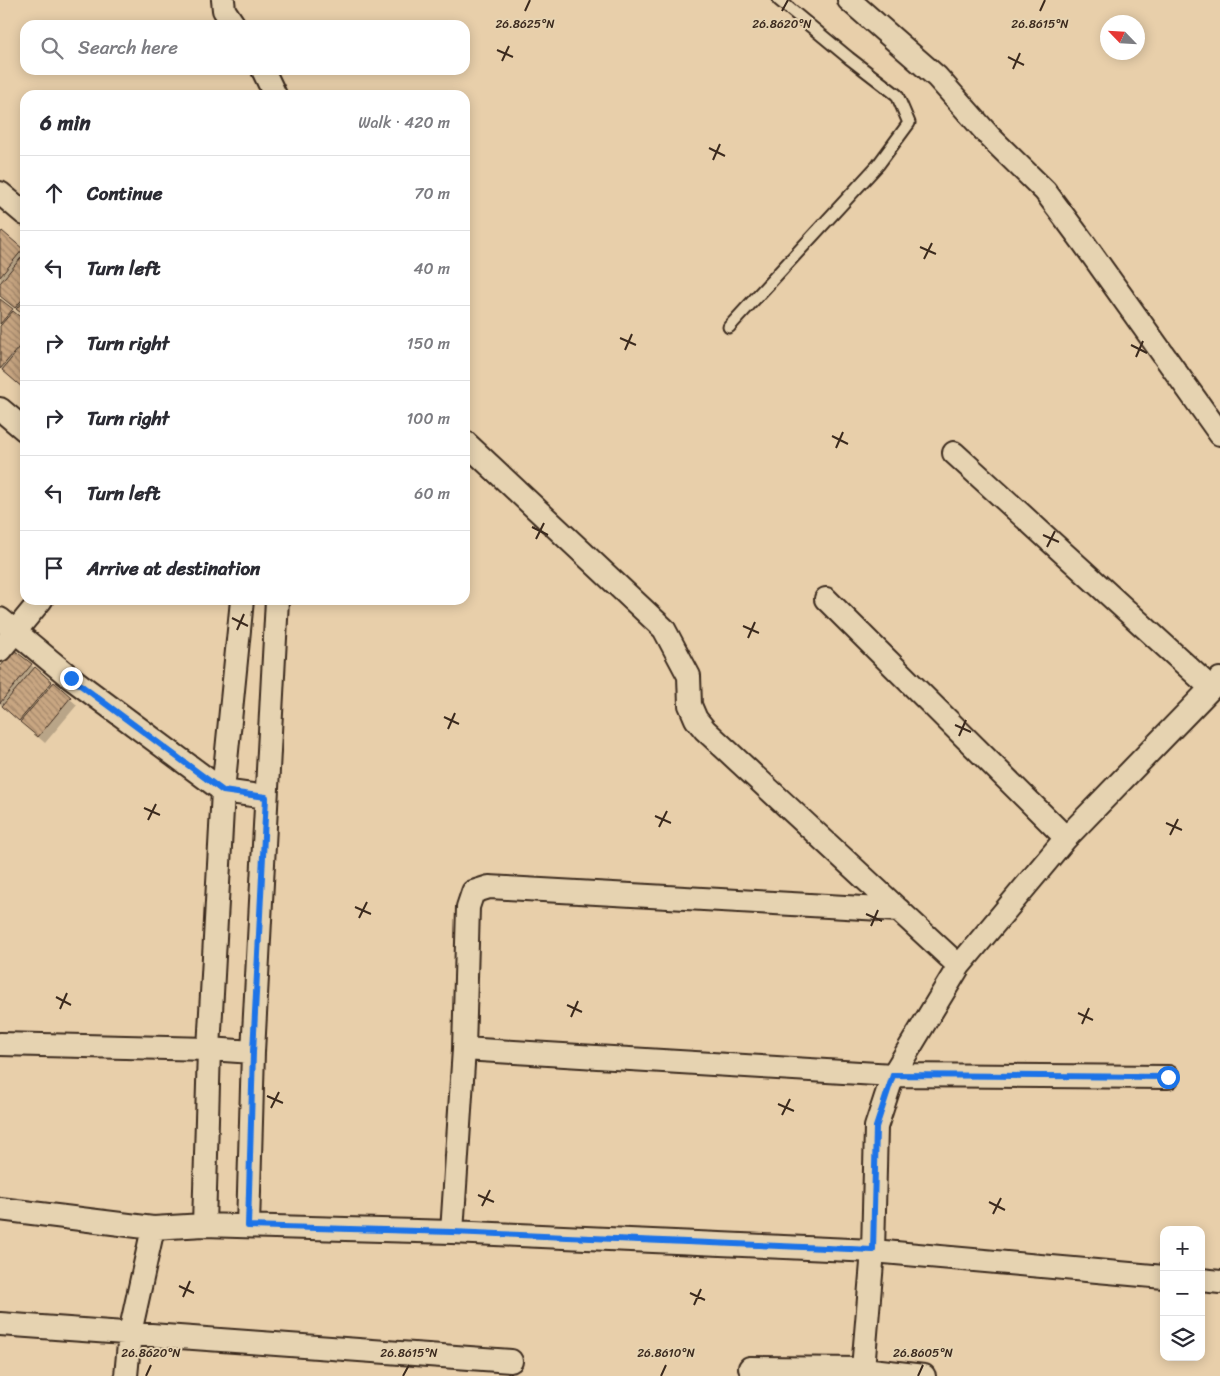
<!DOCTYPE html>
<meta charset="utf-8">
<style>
body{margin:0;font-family:Sriracha,sans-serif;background:#f2f2f3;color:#2b2b33}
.controls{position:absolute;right:15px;bottom:15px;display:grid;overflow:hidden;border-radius:10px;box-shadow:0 2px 12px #0003}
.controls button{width:45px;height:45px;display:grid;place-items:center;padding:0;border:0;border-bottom:1px solid #e1e1e2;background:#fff;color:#2b2b33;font:25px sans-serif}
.compass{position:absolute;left:1100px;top:15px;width:45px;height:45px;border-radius:50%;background:#fff;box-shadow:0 2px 12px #0003;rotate:295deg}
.stop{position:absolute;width:15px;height:15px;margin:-11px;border:4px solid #1a73e8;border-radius:50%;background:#fff}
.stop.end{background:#1a73e8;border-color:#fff;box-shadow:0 1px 5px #0008}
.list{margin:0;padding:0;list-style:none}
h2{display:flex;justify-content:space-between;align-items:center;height:65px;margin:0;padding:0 20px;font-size:21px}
h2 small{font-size:16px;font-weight:400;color:#7c7c81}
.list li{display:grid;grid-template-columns:32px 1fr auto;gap:15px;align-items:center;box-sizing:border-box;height:75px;padding:0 20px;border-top:1px solid #e1e1e2}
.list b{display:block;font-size:19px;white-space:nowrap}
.list em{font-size:16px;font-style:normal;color:#7c7c81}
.icon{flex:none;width:28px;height:28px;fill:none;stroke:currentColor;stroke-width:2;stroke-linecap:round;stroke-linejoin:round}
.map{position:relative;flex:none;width:1220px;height:1376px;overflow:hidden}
.search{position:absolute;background:#fff;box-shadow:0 2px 12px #0003;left:20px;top:20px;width:450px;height:55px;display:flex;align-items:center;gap:12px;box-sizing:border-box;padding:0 18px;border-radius:15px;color:#7c7c81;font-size:19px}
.panel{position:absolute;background:#fff;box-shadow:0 2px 12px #0003;left:20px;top:90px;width:450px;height:515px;border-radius:15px}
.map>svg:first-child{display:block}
.shadow{fill:#0003}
.building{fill:url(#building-back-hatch);stroke:#3b2a1e}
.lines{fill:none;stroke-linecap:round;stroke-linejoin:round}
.service-casing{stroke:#3b2a1e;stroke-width:15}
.minor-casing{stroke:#3b2a1e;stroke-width:26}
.service{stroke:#e6d3b1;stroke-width:11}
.minor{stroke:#e6d3b1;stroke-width:22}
.route{stroke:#1a73e8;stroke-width:6}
.ticks{fill:none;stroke:#3b2a1e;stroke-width:2}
.ticks-label{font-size:12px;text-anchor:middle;fill:#3b2a1e;stroke:#e6d3b1;stroke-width:4;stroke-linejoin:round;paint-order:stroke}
</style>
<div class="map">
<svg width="1220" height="1376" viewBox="0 0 1220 1376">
<defs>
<pattern id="building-back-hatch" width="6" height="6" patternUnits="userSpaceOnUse" patternTransform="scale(1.25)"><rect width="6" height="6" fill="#c8a682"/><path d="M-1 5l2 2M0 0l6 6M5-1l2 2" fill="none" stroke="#a4876a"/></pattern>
</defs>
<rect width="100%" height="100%" fill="#e8cfaa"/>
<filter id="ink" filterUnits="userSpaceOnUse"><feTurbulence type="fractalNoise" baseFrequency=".02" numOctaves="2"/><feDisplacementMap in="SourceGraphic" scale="10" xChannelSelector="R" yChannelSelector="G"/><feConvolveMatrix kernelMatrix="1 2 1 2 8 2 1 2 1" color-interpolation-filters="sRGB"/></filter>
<g filter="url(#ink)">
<path class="shadow" d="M0,231L25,253V316L0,295Z
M0,300L25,322V389L0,368Z
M15,651L77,705L45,743L0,704V669Z"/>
<path class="building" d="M2,231L23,249L0,277V234Z
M25,253V296L15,308L0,296V283Z
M0,299L13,309L0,324Z
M25,299V316L16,309Z
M13,311L25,321V340L0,369V326Z
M25,342V386L23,388L2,370Z
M14,650L32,664L0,703V667Z
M35,667L52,682L19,721L2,706Z
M54,682L71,697L38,737L20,722Z"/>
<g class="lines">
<g class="service-casing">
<path id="service" d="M729,327L878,165L909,123L897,95L849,58L779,0"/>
</g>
<g class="minor-casing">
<path id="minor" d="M223,0L224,10L234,25
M849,0L937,77L991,138L1045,191L1083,242L1220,434
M263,70L275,95
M0,193L25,214
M0,409L25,430
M465,442L664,629L689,676L690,705L696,719L705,730L959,966
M954,453L1211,688
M826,599L1066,838
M0,619L71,678L223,791L266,797
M0,650L41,600
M0,1044L209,1049L253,1052
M464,1049L893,1075L1168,1077
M0,1209L153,1228L204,1225L452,1232L873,1251L1164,1277
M204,1225L209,1049L223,791L242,600
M248,1226L253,1052L277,600
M452,1232L464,1049L468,907L473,892L489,887L899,910
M1201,1280L1220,1282
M0,1324L511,1361
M750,1368L863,1369
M126,1376L130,1333L153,1228
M924,1376L863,1369L873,1251L876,1127L893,1075L959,966L1066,838L1220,679"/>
</g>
<use href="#service" class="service"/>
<use href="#minor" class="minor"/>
</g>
</g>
<g class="lines" filter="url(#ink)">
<path class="route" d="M71,678L223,791L266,797L253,1052L248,1226L452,1232L873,1250L876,1127L893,1075L1168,1077"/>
</g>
<path class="ticks" d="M525,11L530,0M782,11L788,0M1040,11L1045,0M497,50L513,57M1008,57L1024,65M502,61L509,46M1013,69L1020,53M709,148L725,156M713,160L720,144M920,247L936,254M924,259L932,243M620,338L636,345M1131,345L1147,353M625,350L632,334M1136,357L1143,341M832,436L848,444M836,448L843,432M532,527L548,535M1043,535L1059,542M536,539L544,523M1047,547L1055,531M232,618L248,626M743,626L759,633M237,630L244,614M748,638L755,622M444,717L459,724M955,725L971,732M448,729L455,713M959,736L966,720M144,808L160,815M655,816L671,823M148,820L156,804M1166,823L1182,830M659,827L667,811M1170,835L1178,819M355,907L371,914M866,914L882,921M359,918L367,902M871,926L878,910M56,997L71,1005M567,1005L582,1012M60,1009L67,993M1078,1013L1093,1020M571,1017L578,1001M1082,1024L1089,1008M267,1096L283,1103M778,1104L794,1111M271,1108L279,1092M782,1115L790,1099M478,1195L494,1202M989,1202L1005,1210M482,1206L490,1190M993,1214L1001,1198M179,1286L194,1293M690,1293L705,1300M183,1297L190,1281M694,1305L701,1289M146,1376L151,1365M403,1376L409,1365M661,1376L666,1365M918,1376L923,1365"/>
<g class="ticks-label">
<text x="525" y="28">26.8625°N</text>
<text x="782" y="28">26.8620°N</text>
<text x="1040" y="28">26.8615°N</text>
<text x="151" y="1357">26.8620°N</text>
<text x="409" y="1357">26.8615°N</text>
<text x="666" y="1357">26.8610°N</text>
<text x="923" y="1357">26.8605°N</text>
</g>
</svg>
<div class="controls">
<button>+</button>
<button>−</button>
<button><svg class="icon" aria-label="layers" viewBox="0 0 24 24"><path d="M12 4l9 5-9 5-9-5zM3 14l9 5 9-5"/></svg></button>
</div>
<svg class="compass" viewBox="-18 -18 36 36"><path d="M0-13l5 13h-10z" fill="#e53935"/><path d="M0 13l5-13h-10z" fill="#7c7c81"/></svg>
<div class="stop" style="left:1168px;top:1077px"></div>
<div class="stop end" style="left:71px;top:678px"></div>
<div class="search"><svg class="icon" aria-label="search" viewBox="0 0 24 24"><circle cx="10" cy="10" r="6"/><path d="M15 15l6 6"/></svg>Search here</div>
<section class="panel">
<h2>6 min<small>Walk · 420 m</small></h2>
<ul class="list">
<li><svg class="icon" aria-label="ahead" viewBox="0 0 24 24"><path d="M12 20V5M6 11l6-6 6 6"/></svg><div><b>Continue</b></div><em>70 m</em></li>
<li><svg class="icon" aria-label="left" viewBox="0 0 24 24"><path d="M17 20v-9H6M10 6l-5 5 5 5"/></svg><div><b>Turn left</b></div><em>40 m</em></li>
<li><svg class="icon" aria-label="right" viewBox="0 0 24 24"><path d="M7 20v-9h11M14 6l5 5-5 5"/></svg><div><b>Turn right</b></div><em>150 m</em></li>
<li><svg class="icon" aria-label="right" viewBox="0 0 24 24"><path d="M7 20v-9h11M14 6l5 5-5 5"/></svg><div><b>Turn right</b></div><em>100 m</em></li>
<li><svg class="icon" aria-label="left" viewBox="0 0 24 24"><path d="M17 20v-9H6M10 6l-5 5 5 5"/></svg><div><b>Turn left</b></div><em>60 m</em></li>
<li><svg class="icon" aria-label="arrive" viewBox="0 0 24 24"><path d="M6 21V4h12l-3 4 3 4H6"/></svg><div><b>Arrive at destination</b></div></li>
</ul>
</section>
</div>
